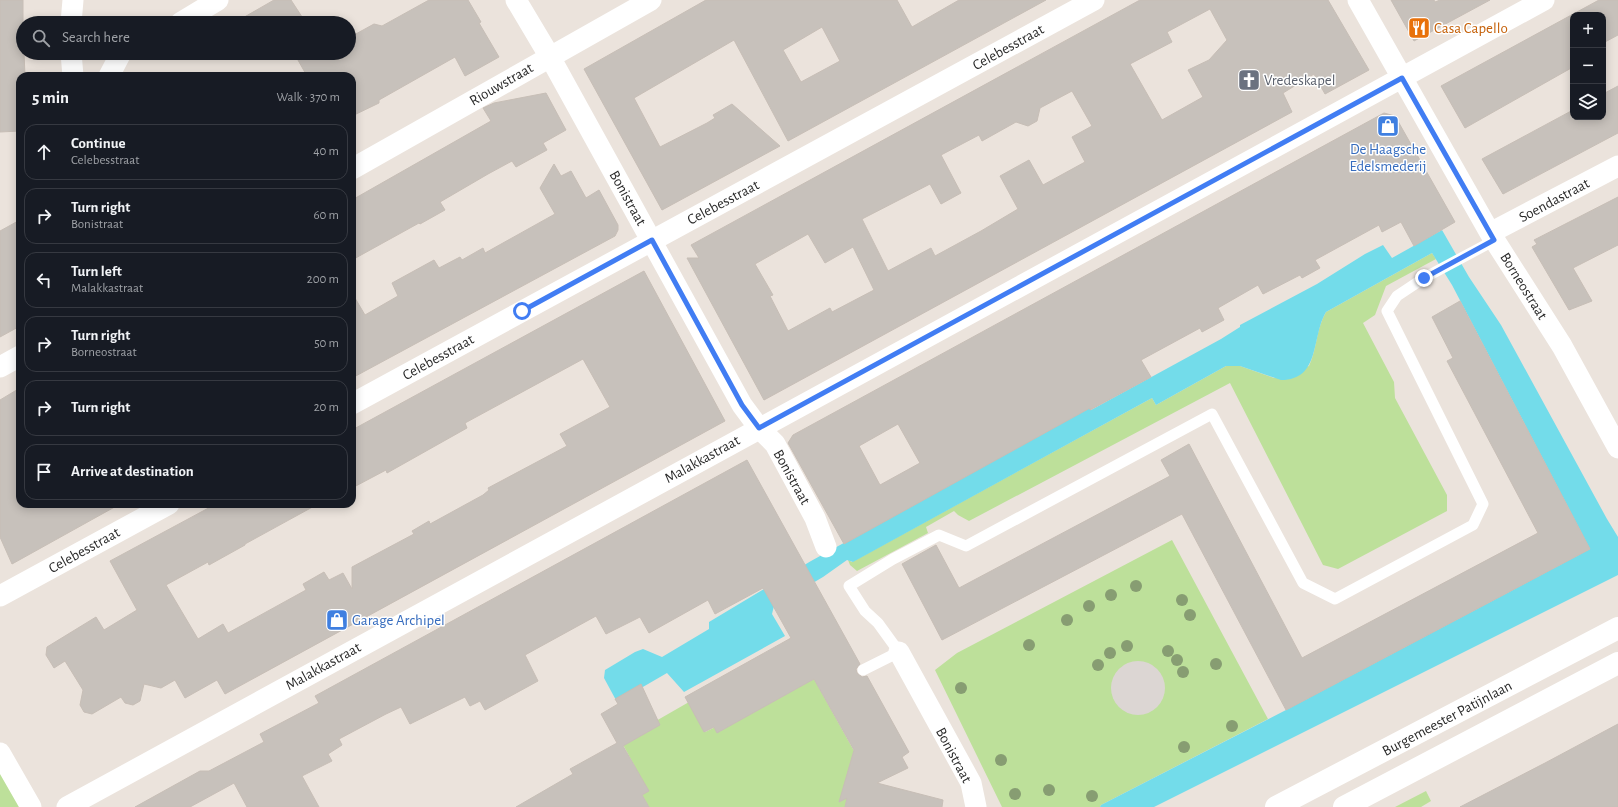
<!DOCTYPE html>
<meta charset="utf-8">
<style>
body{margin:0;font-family:"Alegreya Sans",sans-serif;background:#20242c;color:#f1f3f6}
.controls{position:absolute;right:12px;top:12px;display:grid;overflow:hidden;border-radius:8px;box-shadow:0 2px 10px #0003}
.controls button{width:36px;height:36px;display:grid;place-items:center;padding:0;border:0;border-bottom:1px solid #363941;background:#171b24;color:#f1f3f6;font:20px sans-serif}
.stop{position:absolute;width:12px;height:12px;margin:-9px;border:3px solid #417df3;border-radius:50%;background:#fff}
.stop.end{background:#417df3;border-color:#fff;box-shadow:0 1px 4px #0008}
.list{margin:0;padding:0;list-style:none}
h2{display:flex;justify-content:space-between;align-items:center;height:52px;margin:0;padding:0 16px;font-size:17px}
h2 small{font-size:13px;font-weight:400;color:#9ea1a6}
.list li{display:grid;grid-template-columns:26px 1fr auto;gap:12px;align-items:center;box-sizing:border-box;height:56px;margin:0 8px 8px;padding:0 8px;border:1px solid #363941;border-radius:12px}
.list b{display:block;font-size:15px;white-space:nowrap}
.list p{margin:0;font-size:13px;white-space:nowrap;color:#9ea1a6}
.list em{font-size:13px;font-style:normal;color:#9ea1a6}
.icon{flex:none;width:22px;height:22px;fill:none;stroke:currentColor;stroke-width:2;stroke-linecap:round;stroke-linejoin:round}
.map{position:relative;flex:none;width:1618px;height:807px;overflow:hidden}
.search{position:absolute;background:#171b24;box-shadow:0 2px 10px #0003;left:16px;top:16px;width:340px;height:44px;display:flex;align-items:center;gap:10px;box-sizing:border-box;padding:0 14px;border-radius:22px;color:#9ea1a6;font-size:15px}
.panel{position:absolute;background:#171b24;box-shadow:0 2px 10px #0003;left:16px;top:72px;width:340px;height:436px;border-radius:12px}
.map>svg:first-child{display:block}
.green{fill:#bde09a}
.plaza{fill:#dcd6d3}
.water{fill:#73dcea}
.building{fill:#c7c1bb;stroke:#c7beb6;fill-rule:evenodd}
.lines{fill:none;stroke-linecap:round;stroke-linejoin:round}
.service{stroke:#fff;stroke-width:11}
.minor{stroke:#fff;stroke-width:21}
.secondary{stroke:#fff;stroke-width:22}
.tree{fill:#879d72}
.route{stroke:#417df3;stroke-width:5}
.labels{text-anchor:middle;stroke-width:3;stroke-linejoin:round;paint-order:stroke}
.food-label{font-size:15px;fill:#c56008;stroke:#fff;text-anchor:start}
.street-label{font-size:15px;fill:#2a2a2a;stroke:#fff}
.worship-label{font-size:15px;fill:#5b616d;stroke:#fff;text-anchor:start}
.shop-label{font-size:15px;fill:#366cbe;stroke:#fff}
</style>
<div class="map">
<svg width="1618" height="807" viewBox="0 0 1618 807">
<rect width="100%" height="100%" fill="#ebe3dc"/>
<path class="green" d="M1432,253L1436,259L1386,286L1375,315L1363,323L1394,382L1395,398L1447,495V511L1338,569L1323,565L1230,383L969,521L958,515L954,511L926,527L928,533L857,571L850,565L848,560L852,562L1152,398L1156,405L1226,366H1240L1274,378L1309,366C1317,349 1316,329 1326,312Z
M1172,540L1268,719L1101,805L1100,807H1002L935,670L957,653Z
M814,679L858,758L845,807H649L642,795L648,791L621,741L689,702L705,732Z
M0,773L20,807H0Z
M1426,791L1431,801L1421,807H1395Z"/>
<path class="plaza" d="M1111 688a27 27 0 1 1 54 0a27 27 0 1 1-54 0Z"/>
<path class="water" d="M1442,230L1469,277L1501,325L1607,519L1618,537V575L1154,807H1100L1101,805L1286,710L1590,549L1452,285L1432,253L1326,312C1311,337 1321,380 1281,380L1240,366H1226L1156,405L1152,398L853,562L847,560L823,577L774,606L772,614L785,636L684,692L667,673L617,702L604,678L605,670L635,652L643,649L662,657L709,629V622L811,561L1089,408L1091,410L1221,339L1240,327V325L1317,284L1365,254L1383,245L1392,258Z"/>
<path class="building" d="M0,0H23V53H24L25,76H20V131L0,132Z
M274,0H291L306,23H234Z
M429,0H468L481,22L479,23L499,57L465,76L455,57L379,100V103L352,116V76H307L294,53H349V26L354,35L374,24L382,26Z
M706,0H897L912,27L959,0H1046L788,141L734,40L634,98L660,147L707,123L715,118L713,115L732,104L780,146L662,210L584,69ZM822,27L840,61L801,82L783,50Z
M1140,0H1328L1369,70L1325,94L1314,74L1283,93L1292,112L764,400L687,258H699L691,245ZM1210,9L1227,40L1209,60L1188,70L1203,97L1162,120L1130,64L1172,42L1167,32ZM1072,91L1092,126L1072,137L1085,162L1043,185L1029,160L1000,176L1018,209L981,231L935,256L931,248L888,271L862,219L930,184L941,204L961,193L941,155L979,135L982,141L1016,122L1028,126L1037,121L1040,108ZM808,234L825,263L853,247L874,290L832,312L830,308L788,331L770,296L773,295L755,264Z
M1391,0H1434L1435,2L1440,0H1490L1414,41Z
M1599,0H1618V35L1603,43V15H1573V67L1465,128L1441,86Z
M1618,86V133L1503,194L1482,159L1573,110V117H1603V94Z
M546,93L566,130L543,143L547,150L516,167L512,161L488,174L440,202L445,210L420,224L419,223L352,260V200L491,121L483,108L494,103Z
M1384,113L1395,116L1455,222L1414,246L1401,222L1382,232L1379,225L1315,260L1320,268L1302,278L1300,275L1263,294L1258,285L1218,308L1224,320L1202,332L1200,328L1141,360L1151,377L1090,410V408L844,544L788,443L793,435ZM898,424L920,463L880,485L859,446Z
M554,164L561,176L571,171L586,198L599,190L618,225V230L615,236L352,378V293L365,315L398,296L392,283L434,260L439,268L460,257L462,260L483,248L485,253L555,214L540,188Z
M1618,197V245L1573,268L1592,301L1569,310L1532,247L1537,244L1534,240Z
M20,220V326L0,337V231Z
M644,271L725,421L225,694L217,680L185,698L175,680L161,688L144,684L140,701L133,705L125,703L121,697L92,714L84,712L80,705L83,690L65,661L54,668L46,655L47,647L96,617L104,630L137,610L110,561L216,504H318L245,544V545L209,565L208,562L166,585L198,639L223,624L228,633L306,590L303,584L324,572L329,580L343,573L352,589V567L414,534L412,531L429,521L430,524L483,495L489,490L488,488L567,446L560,434L610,407L583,359L465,423L467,428L387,473L386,470L352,488V430Z
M1460,301L1590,549L1286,710L1182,514L942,640L902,564L936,545L959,588L1170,476L1161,460L1189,444L1302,658L1538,533L1447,361L1453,358L1432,317Z
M20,388V504H120L12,564L0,537V400Z
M747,460L860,664L856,669L857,673L862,677L867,676L909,752L902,757L908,768L877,783L943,800L942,807H845L847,798L839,802L854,750L814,679L717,733L714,727L704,732L685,697L791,638L763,588L715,614L708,600L649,633L640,617L606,634L596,616L525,655L538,681L485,710L480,701L470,706L465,697L410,724L401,707L386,714L339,739L342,745L328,754L332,761L302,776L319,807H247L234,783L190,807H135L200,771H209L264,742L260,734L319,703L315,696Z
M641,684L660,725L623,746L649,791L642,795L649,807H516L573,774L570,769L617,743L601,714L618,704L615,699Z
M1618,724V807H1460L1545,763Z"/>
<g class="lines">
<path class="service" d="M863,670L899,652L878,623L865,611L849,586L893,559L939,535L966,546L1212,414L1303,583L1335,599L1473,525L1483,504L1387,311L1397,296L1424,278L1495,240"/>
<path class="minor" d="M516,0L550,57L742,405L759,428L775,444L815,518L826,547
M1358,0L1490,233L1562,346L1618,448
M71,23L73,0
M180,23L218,0
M71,53L73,76
M109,76L121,53
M352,169L651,0
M1490,233L1618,166
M0,367L20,356
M352,404L1094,0
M0,596L169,504
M899,652L971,783L976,807
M0,753L31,807
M67,807L1544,0"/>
<path class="secondary" d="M1276,807L1618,628
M1344,807L1618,663"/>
</g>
<g class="tree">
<circle cx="1136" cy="586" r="6"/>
<circle cx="1111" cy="595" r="6"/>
<circle cx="1182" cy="600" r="6"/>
<circle cx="1089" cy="606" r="6"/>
<circle cx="1190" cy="615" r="6"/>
<circle cx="1067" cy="620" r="6"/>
<circle cx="1029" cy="645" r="6"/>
<circle cx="1127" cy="646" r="6"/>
<circle cx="1168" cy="651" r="6"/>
<circle cx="1110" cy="653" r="6"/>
<circle cx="1177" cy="660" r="6"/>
<circle cx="1216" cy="664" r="6"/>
<circle cx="1098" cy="665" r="6"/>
<circle cx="1183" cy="672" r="6"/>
<circle cx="961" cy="688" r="6"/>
<circle cx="1232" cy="726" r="6"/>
<circle cx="1184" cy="747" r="6"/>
<circle cx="1001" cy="760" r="6"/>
<circle cx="1049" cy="790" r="6"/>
<circle cx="1015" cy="794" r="6"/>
<circle cx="1092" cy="796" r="6"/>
</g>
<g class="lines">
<path class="route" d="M522,311L652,240L742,405L759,428L1402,78L1494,240L1424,278"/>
</g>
<defs>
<g id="restaurant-square" transform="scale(1.15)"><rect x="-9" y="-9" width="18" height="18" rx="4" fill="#e8710a" stroke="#fff"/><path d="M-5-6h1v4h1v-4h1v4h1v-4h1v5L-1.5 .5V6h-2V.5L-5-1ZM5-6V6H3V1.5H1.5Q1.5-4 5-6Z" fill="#fff"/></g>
<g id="church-square" transform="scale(1.15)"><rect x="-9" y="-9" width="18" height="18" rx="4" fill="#6b7280" stroke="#fff"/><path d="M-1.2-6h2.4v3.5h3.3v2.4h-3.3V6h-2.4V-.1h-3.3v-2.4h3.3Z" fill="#fff"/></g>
<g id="shop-square" transform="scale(1.15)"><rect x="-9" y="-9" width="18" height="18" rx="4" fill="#3f7fe0" stroke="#fff"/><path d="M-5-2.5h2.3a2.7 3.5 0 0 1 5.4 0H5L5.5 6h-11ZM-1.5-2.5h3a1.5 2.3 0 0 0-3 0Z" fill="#fff"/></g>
</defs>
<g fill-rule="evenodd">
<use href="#restaurant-square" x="1419" y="28"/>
<use href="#church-square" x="1249" y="80"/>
<use href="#shop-square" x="1388" y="126"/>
<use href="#shop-square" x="337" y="620"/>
</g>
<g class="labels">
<g class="food-label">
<text x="1434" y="33">Casa Capello</text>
</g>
<g class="street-label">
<text transform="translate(1008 47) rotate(-29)" y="5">Celebesstraat</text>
<text transform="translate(501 84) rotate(-30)" y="5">Riouwstraat</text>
<text transform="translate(628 198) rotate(61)" y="5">Bonistraat</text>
<text transform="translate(1554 200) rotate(-28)" y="5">Soendastraat</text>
<text transform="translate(723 202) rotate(-28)" y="5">Celebesstraat</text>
<text transform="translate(1524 286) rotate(58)" y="5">Borneostraat</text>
<text transform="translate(438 357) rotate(-29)" y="5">Celebesstraat</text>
<text transform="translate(702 459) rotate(-29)" y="5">Malakkastraat</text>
<text transform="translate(792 477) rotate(61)" y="5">Bonistraat</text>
<text transform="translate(84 550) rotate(-29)" y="5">Celebesstraat</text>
<text transform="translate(323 666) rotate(-29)" y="5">Malakkastraat</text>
<text transform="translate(1447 718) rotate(-28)" y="5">Burgemeester Patijnlaan</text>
<text transform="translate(954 755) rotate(62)" y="5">Bonistraat</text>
</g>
<g class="worship-label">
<text x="1264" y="85">Vredeskapel</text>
</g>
<g class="shop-label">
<text x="1388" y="154">De Haagsche<tspan x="1388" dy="17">Edelsmederij</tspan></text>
<text x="352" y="625" text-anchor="start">Garage Archipel</text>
</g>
</g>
</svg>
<div class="controls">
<button>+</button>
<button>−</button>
<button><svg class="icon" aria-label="layers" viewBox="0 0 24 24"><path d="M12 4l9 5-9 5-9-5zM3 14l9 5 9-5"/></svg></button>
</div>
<div class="stop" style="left:522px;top:311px"></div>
<div class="stop end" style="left:1424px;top:278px"></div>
<div class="search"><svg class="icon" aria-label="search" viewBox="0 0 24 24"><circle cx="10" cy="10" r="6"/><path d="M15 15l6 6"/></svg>Search here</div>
<section class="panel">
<h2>5 min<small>Walk · 370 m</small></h2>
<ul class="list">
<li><svg class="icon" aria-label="ahead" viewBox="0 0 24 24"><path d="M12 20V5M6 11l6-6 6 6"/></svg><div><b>Continue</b><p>Celebesstraat</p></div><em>40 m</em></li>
<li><svg class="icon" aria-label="right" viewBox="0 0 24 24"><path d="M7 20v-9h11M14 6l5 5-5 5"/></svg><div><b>Turn right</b><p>Bonistraat</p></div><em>60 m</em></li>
<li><svg class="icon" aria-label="left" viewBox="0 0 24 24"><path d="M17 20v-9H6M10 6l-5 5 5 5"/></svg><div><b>Turn left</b><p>Malakkastraat</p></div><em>200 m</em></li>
<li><svg class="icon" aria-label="right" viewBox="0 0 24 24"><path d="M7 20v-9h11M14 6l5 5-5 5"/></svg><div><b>Turn right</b><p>Borneostraat</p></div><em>50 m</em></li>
<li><svg class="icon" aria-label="right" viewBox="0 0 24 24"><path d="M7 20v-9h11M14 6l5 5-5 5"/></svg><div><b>Turn right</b></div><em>20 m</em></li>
<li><svg class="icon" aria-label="arrive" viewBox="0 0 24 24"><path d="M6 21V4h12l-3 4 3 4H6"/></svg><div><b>Arrive at destination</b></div></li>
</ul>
</section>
</div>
